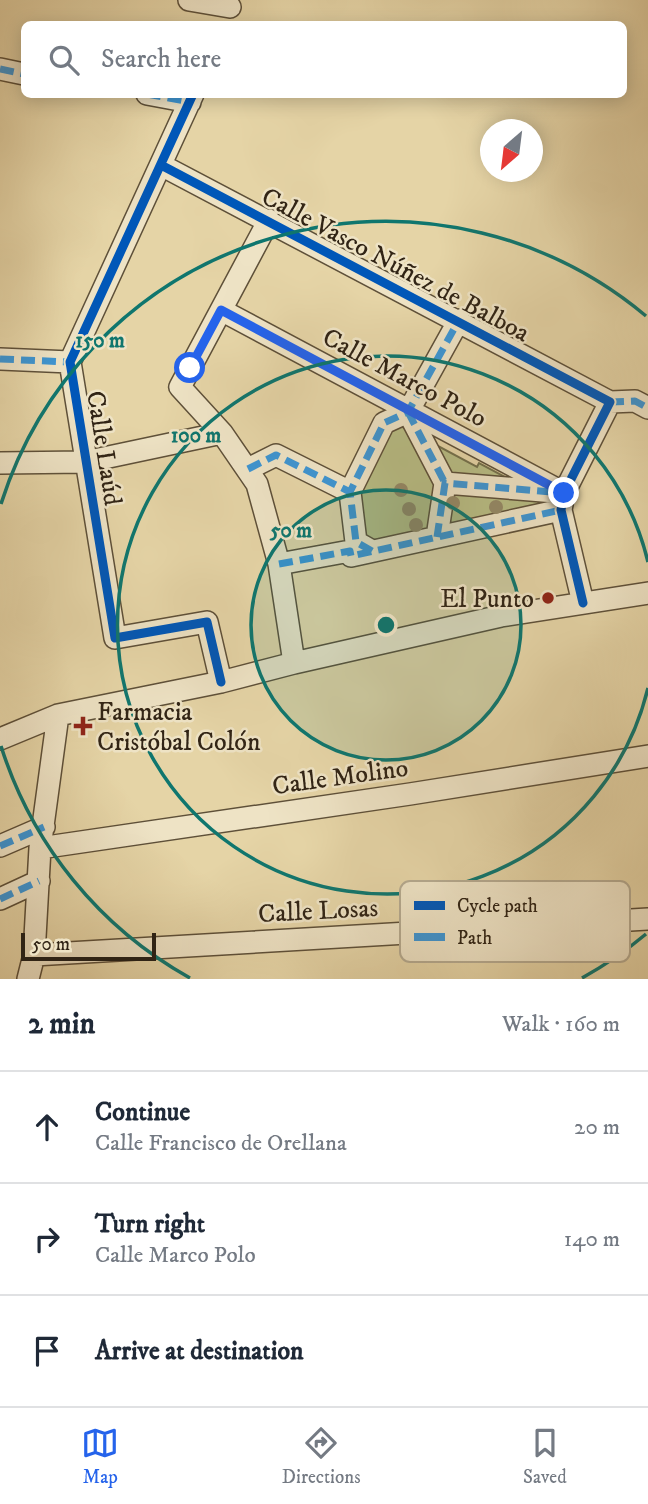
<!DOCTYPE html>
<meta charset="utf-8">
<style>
body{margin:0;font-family:"IM FELL DW Pica",serif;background:#f2f2f3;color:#1f2937}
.compass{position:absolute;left:480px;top:119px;width:63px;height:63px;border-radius:50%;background:#fff;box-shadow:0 4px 18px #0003;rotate:208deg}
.scale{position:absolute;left:21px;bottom:18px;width:135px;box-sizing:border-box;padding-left:7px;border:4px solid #312415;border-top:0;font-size:19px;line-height:24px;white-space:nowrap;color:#312415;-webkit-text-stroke:5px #eee3c5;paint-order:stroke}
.stop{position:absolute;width:21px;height:21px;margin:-16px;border:5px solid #2563eb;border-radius:50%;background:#fff}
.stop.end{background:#2563eb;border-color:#fff;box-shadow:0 2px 7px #0008}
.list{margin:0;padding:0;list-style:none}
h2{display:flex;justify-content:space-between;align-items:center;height:91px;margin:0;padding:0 28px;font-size:30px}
h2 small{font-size:23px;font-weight:400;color:#747a83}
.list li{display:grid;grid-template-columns:46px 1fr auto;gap:21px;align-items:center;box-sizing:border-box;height:112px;padding:0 28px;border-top:2px solid #e0e1e3}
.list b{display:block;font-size:26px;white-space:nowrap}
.list p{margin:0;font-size:23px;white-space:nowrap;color:#747a83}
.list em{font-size:23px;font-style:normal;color:#747a83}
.icon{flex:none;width:38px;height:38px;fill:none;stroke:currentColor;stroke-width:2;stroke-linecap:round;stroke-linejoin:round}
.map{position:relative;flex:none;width:648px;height:979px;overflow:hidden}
.search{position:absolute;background:#fff;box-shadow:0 4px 18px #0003;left:21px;right:21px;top:21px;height:77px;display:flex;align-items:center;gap:18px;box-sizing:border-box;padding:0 24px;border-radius:10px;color:#747a83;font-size:26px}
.sheet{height:427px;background:#fff}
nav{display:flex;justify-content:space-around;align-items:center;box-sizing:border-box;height:98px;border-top:2px solid #e0e1e3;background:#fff;font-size:19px;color:#747a83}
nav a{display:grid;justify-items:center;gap:4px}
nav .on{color:#2563eb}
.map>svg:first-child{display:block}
.green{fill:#b7bc84;stroke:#74704c;stroke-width:2}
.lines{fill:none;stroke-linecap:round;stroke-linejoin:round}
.minor-casing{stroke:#5e5039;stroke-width:24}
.minor{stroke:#eee3c5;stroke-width:21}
.quiet{stroke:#3d95d3;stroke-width:7;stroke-dasharray:14 7;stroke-linecap:butt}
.cycleway-casing{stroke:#eee3c5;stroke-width:13}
.cycleway{stroke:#0057b8;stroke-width:9}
.tree{fill:#948866}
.route{stroke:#2563eb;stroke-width:9}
.ring{fill:none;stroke:#0f766e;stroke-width:3.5}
.poi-dot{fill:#8f2418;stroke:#eee3c5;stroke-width:2.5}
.labels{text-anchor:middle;stroke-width:5;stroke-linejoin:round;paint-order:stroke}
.street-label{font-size:26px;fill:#312415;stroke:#eee3c5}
.poi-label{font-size:26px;fill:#312415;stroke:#eee3c5;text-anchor:end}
.key{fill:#eee3c5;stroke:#b5aa90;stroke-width:2}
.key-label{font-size:19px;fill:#312415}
.centre{fill:#0f766e;stroke:#eee3c5;stroke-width:3.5}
.ring-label{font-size:21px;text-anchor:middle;font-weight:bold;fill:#0f766e;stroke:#eee3c5;stroke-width:5;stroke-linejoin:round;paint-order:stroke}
</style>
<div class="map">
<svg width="648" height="979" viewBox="0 0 648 979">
<rect width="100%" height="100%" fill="#e5d4a6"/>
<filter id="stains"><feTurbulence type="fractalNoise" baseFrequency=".00286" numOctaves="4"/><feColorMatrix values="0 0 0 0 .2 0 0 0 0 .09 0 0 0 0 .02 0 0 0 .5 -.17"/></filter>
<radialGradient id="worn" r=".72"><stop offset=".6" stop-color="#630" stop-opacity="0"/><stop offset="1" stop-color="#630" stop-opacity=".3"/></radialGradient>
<path class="green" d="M382,416L477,467L479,463L537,494L541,510L354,552L344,497Z"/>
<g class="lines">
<g class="minor-casing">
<path id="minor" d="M189,0L230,7
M0,69L24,74
M147,94L190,102
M193,94L70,362L115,638L207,622L221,682
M161,165L610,402
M269,220L180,387L222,433L257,484L279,564L294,663
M221,310L564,493
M0,359L70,362
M610,402L635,401L648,408
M408,412L445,483
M0,463L85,462L222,433
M248,469L276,455L350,492
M437,537L445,483L555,492
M372,551L356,542L350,492L384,423L408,412L459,320
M279,564L350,551L351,556L561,510
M583,603L561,510L564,493L610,402
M0,739L58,715L221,682L294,663L501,616L648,593
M0,846L44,827
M40,848L410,794L648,756
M0,899L39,881
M34,955L648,919
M28,979L34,955L40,848L58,715"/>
</g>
<use href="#minor" class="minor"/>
<path class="quiet" d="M0,69L24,74
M147,94L190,102
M0,359L70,362
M610,402L635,401L648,408
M408,412L445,483
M248,469L276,455L350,492
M437,537L445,483L564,493
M372,551L356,542L350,492L384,423L408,412L459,320
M279,564L350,551L351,556L561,510
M0,846L44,827
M0,899L39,881"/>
<g class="cycleway-casing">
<path id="cycleway" d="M193,94L70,362L115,638L207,622L221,682
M161,165L610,402L564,493L561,510L583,603"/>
</g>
<use href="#cycleway" class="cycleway"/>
</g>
<g class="tree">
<circle cx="401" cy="490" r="7"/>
<circle cx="453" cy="503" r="7"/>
<circle cx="496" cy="507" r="7"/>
<circle cx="409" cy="509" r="7"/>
<circle cx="416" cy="525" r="7"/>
</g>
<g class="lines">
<path class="route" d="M190,368L221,310L564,493"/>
</g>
<circle cx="386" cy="625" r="135" fill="#0f766e" fill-opacity=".12"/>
<g class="ring">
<circle cx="386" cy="625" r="135"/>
<path d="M648 688A269 269 0 1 1 648 562"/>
<path d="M646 934A404 404 0 0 1 582 978M190 978A404 404 0 0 1 1 746M1 504A404 404 0 0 1 646 316"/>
</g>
<g class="poi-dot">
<circle cx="548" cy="598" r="7"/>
<path d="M79.5 715.5h7v7h7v7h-7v7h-7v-7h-7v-7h7z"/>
</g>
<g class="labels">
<g class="street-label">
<text transform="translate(396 264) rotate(28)" y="9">Calle Vasco Núñez de Balboa</text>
<text transform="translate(405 377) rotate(28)" y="9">Calle Marco Polo</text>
<text transform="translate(105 448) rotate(81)" y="9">Calle Laúd</text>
<text transform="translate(340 776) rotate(-8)" y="9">Calle Molino</text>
<text transform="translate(318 910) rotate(-3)" y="9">Calle Losas</text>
</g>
<g class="poi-label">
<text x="534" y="607">El Punto</text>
<text x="97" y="720" text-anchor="start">Farmacia<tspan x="97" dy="30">Cristóbal Colón</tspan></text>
</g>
</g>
<rect x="400" y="881" width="230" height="81" rx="10" class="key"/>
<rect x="414" y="901" width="31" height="9" fill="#0057b8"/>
<rect x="414" y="933" width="31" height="8" fill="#3d95d3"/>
<g class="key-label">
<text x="457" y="912">Cycle path</text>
<text x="457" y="944">Path</text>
</g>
<circle cx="386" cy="625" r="10" class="centre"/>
<g class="ring-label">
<text x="100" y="347">150 m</text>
<text x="196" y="442">100 m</text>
<text x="291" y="537">50 m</text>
</g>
<rect width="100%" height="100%" filter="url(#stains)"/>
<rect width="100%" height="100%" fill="url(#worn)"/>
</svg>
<svg class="compass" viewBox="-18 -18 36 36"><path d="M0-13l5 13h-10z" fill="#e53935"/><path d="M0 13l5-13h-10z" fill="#747a83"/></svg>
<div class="scale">50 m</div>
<div class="stop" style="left:190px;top:368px"></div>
<div class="stop end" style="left:564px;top:493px"></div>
<div class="search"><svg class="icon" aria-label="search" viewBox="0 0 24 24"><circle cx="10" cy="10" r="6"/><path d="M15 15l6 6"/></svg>Search here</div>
</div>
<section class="sheet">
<h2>2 min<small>Walk · 160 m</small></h2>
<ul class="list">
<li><svg class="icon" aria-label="ahead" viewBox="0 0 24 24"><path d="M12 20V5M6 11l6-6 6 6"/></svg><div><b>Continue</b><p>Calle Francisco de Orellana</p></div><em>20 m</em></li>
<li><svg class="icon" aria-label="right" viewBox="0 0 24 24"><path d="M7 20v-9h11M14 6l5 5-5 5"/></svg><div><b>Turn right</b><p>Calle Marco Polo</p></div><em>140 m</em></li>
<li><svg class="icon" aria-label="arrive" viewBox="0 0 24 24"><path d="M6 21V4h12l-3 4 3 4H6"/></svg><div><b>Arrive at destination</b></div></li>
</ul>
</section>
<nav>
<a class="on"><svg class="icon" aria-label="map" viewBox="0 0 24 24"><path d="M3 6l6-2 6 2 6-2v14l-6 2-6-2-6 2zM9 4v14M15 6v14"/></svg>Map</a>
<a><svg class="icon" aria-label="directions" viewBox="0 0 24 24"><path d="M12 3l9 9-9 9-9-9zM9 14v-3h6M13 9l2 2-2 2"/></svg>Directions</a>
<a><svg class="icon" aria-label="saved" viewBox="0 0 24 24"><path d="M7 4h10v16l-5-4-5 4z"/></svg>Saved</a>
</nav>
